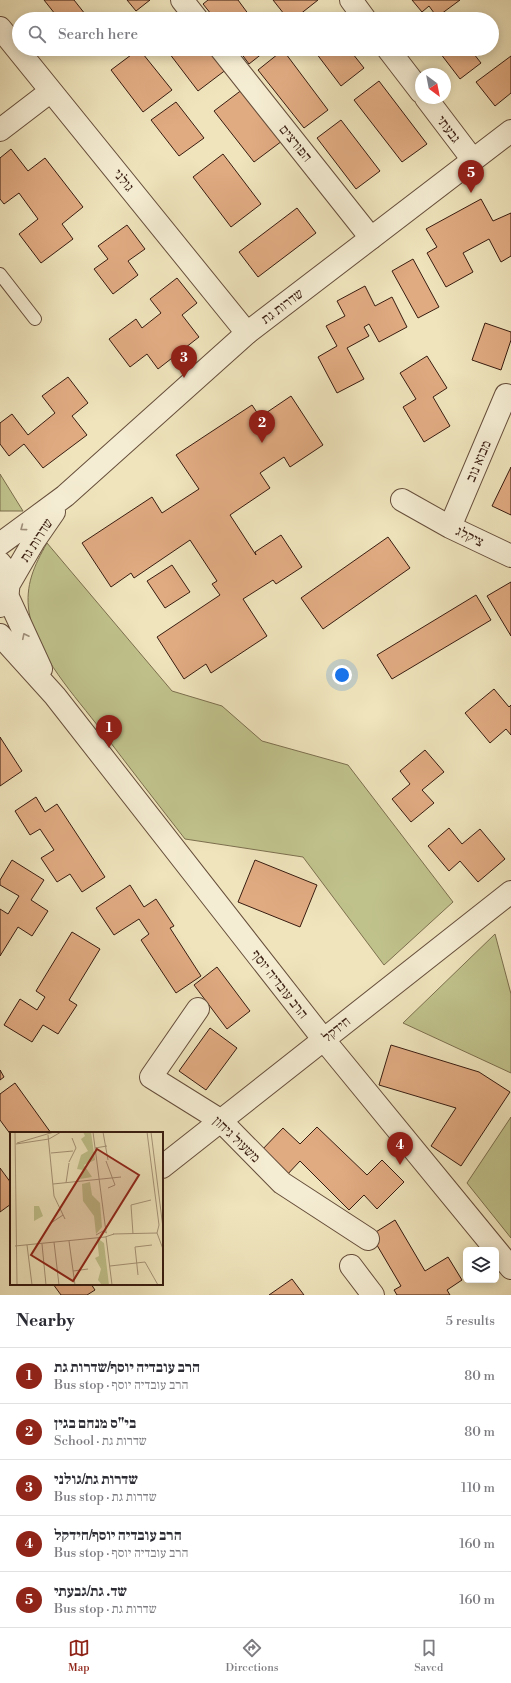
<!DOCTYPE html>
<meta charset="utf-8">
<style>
body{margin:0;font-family:"Libre Bodoni","Frank Ruhl Libre",serif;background:#f7f7f7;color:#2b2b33}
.controls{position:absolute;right:12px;bottom:12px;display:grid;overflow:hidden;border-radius:6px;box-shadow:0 2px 10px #0003}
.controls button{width:36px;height:36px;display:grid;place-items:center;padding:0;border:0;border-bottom:1px solid #e1e1e2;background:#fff;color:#2b2b33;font:20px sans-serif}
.compass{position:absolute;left:415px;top:68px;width:36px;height:36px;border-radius:50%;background:#fff;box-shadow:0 2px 10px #0003;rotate:148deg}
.you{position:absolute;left:342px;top:675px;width:14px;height:14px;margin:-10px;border:3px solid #fff;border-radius:50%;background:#1a73e8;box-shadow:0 0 0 6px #1a73e833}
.badge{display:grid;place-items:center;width:26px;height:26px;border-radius:50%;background:#8f2418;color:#fff;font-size:13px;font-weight:700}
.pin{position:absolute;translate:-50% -33px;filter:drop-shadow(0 1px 2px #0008)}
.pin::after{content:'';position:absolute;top:21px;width:14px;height:12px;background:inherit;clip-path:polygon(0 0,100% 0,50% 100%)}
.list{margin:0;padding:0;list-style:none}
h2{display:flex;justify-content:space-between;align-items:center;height:52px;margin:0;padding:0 16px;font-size:17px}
h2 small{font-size:13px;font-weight:400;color:#7c7c81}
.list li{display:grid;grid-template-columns:26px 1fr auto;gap:12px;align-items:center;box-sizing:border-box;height:56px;padding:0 16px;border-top:1px solid #e1e1e2}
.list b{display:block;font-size:15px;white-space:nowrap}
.list p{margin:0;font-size:13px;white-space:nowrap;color:#7c7c81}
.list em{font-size:13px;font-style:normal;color:#7c7c81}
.icon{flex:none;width:22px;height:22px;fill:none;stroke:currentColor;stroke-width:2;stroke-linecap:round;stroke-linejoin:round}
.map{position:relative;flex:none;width:511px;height:1295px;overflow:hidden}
.search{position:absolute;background:#fff;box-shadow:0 2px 10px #0003;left:12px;right:12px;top:12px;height:44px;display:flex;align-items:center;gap:10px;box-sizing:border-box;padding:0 14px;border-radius:22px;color:#7c7c81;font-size:15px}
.sheet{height:332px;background:#fff}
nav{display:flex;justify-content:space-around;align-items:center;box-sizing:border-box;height:56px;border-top:1px solid #e1e1e2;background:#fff;font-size:11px;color:#7c7c81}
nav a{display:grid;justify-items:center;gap:2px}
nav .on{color:#8f2418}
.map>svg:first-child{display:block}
.green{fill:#c0c28c;stroke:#7c6f4e}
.building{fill:#e1ab82;stroke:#381c10}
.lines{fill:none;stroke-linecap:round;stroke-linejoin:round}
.service-casing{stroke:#664e3b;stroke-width:14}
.minor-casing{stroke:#664e3b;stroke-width:24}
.tertiary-casing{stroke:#664e3b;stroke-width:24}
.service{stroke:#f5edd3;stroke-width:12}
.minor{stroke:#f5edd3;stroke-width:22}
.tertiary{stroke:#f5edd3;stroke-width:22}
.oneway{stroke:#a08f7b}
.labels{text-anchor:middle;stroke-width:3.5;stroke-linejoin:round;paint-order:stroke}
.street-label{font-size:14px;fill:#381c10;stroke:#f5edd3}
.inset-road{fill:none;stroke:#a69477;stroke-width:1}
.view{fill:#8f2418;fill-opacity:0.15;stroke:#8f2418;stroke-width:2}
.inset-edge{fill:none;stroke:#381c10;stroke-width:2}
</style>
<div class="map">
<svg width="511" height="1295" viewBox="0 0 511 1295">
<rect width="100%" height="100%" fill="#efe4bc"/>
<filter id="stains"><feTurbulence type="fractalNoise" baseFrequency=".005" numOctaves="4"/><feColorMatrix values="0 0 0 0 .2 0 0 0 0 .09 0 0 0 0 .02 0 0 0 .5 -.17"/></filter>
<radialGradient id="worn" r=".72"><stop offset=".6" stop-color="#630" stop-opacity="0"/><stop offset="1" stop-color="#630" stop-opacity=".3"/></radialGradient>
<path class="green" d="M0,474L23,511H0Z
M47,543L172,691L222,706L262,741L348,765L453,902L384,965L303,857L185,839C157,803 129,767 101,730C76,697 36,655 29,612C25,585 34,566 47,543Z
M495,934L511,994V1073L403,1023Z
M511,1117V1238L467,1183Z"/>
<path class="building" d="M44,0H74L89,19H59Z
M127,0H150L136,11Z
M208,0H238L252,19H215L203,4Z
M273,0H318L294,19H288Z
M412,0H460L437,17L429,6L422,12Z
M139,49L172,90L143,112L111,70Z
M166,49H212L227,69L198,91Z
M238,49H268L249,64Z
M313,49H349L364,68L341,86Z
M437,49H470L481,63L460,79Z
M283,50L328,110L304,128L258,70Z
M511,56V93L495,106L476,82Z
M379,81L427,144L402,162L354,100Z
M243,89L282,141L254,162L214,111Z
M176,102L204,138L179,156L151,120Z
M341,120L380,171L356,189L317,138Z
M11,149L28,171L45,158L83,207L62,224L73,239L41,263L19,234L38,219L19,193L4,204L0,199V158Z
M223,154L261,204L231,227L193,177Z
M481,199L493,221L511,213V256L501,262L489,239L463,253L473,272L446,287L427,253L437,247L426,229Z
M297,208L316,233L258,277L239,252Z
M127,225L145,249L128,261L138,275L113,294L94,269L108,259L98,246Z
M413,259L439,307L418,318L392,271Z
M177,278L197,303L182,315L199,337L158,369L147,354L130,367L109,339L136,319L142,328L161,313L150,299Z
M365,286L375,306L392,297L407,327L379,342L369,324L364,327L369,336L347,348L364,379L337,393L318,357L337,346L326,326L345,316L337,301Z
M485,323L511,332V340L501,370L472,360Z
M427,356L447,388L433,397L450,426L424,442L403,407L416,399L400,373Z
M68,377L88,403L72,416L87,435L43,468L24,444L9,456L0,444V423L12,414L28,435L55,413L42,396Z
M291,396L323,445L290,467L284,457L260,473L270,488L230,515L256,555L255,552L281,535L302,567L276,584L273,580L243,599L267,636L211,673L206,664L184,679L157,637L220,595L212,584L217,581L190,540L134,578L131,573L111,587L82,543L152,497L162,513L199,489L176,455L252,405L260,417Z
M511,467V515L492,506Z
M388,537L410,568L323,629L301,598Z
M172,565L190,592L165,608L147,581Z
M511,582V636L487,596Z
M476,595L491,620L392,679L377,655Z
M494,689L509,707L511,705V735L506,729L490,743L465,713Z
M0,737L22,771L0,786Z
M425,750L444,772L422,790L434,803L411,822L392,799L410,784L400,771Z
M36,797L45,812L57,804L105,877L82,892L70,874L57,882L41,858L54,850L40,829L30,835L15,811Z
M449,828L462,844L480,829L505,859L478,882L460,861L449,871L428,846Z
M12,860L44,880L31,900L48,911L32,936L18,927L0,956V909L8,914L19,896L0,885V880Z
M255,860L317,885L300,927L238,902Z
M130,885L144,907L156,899L174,926L170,928L201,976L176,993L141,940L149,934L139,919L114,935L96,908Z
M72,932L100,949L69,1000L77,1005L58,1034L43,1025L32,1042L4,1025L20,999L37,1010L45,997L36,991Z
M217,967L250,1011L227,1029L194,985Z
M210,1028L237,1048L206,1090L179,1071Z
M391,1045L479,1072L510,1092L461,1166L431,1146L456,1108L379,1085Z
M0,1070L4,1077L0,1080Z
M15,1083L51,1133H11V1135L0,1120V1094Z
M317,1127L367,1175L382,1160L404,1182L377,1209L364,1195L349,1210L300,1161L285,1177L259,1153L283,1128L300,1144Z
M0,1168L11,1183V1204L0,1212Z
M395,1220L425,1271L448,1257L462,1280L447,1290L450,1295H397L394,1290L401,1286L371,1235Z
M292,1279L304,1295H269Z
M53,1284H91L95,1290L87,1295H61Z"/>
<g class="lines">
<g class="service-casing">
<path id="service" d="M0,274L35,319"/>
</g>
<g class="minor-casing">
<path id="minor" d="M182,0L197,19
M351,0L365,19
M0,28L247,333
M221,49L371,238
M388,49L421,92
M426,98L473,160
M0,130L51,91
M402,500L450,527L511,556
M450,527L506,395
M7,595L41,669
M0,635L55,696L324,1040L511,1268
M198,1009L151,1077L220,1120L282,1183L368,1239
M162,1167L511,892
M351,1266L373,1295"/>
</g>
<g class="tertiary-casing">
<path id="tertiary" d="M0,544L65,496L247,333L511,131
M0,563C12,575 11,594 0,606
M9,584L34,541L54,512"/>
</g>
<use href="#service" class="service"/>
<use href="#minor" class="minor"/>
<use href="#tertiary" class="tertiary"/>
</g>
<defs><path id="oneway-chevron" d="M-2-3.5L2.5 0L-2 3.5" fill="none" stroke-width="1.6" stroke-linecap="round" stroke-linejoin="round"/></defs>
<g class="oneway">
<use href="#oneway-chevron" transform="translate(23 528) rotate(143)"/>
<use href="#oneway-chevron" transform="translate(25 636) rotate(-116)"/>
</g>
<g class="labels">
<g class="street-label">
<text transform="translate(449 129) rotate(53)" y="5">גבעתי</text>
<text transform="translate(296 143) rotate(51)" y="5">הפורצים</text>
<text transform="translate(124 180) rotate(51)" y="5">גולני</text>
<text transform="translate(282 306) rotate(-37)" y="5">שדרות גת</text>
<text transform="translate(478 461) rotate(-67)" y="5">מבוא נוב</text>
<text transform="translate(470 536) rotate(26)" y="5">ציקלג</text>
<text transform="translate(36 540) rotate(-57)" y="5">שדרות גת</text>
<text transform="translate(280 984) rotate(52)" y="5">הרב עובדיה יוסף</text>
<text transform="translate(336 1029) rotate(-39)" y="5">חידקל</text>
<text transform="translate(237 1139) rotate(44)" y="5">משעול גיחון</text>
</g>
</g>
<g transform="translate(10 1132)">
<rect width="153" height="153" fill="#efe4bc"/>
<path d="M73,0H81L85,28L74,33L82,45L70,47L73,38L67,37L71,23L78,19L71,7L75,4ZM80,50L82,63L90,71L92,95L86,102L84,84L73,69L72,52ZM24,74H29L33,84L24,89ZM87,106L94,111L99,153H92L88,148L91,137L85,126L89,124Z" fill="#c0c28c"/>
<path class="inset-road" d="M5,0L7,153M83,0L96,100M93,0L98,28M137,0L149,93L147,101M141,0L153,96M38,3L44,64L55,87M7,11L44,0M6,12L39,7L51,0M85,16L97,14M41,21L63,19M96,29L105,53L98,56M59,30L66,16L62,6M56,51L59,31M43,52L111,45M41,91L53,83M147,101L153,117M103,102L147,101M123,102L121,73L141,68M86,103L93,99L97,101M96,105L102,153M59,109L65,153M44,110L49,153M32,112L36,153M17,113L22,153M5,114L95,105L104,102M100,134L135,130L148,153M63,139L78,137M128,143L125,115L142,113"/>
<path class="view" d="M87,17L129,43L63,149L21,123Z"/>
<rect width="153" height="153" class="inset-edge"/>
</g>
<rect width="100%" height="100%" filter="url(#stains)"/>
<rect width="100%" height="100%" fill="url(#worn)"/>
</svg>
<div class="controls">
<button><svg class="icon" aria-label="layers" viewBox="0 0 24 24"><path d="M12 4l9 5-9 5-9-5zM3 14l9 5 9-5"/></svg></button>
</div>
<svg class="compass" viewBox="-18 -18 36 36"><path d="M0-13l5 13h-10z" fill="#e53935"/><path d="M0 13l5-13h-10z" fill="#7c7c81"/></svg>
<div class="you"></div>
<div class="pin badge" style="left:109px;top:748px">1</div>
<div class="pin badge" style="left:262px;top:443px">2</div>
<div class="pin badge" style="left:184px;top:378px">3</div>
<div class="pin badge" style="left:400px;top:1165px">4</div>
<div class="pin badge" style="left:471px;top:193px">5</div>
<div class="search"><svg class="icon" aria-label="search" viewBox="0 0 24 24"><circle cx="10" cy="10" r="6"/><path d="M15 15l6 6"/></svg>Search here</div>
</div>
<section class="sheet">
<h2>Nearby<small>5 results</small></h2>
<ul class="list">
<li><span class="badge">1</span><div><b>הרב עובדיה יוסף/שדרות גת</b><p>Bus stop · הרב עובדיה יוסף</p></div><em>80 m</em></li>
<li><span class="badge">2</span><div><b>בי&quot;ס מנחם בגין</b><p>School · שדרות גת</p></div><em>80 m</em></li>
<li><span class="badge">3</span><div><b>שדרות גת/גולני</b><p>Bus stop · שדרות גת</p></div><em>110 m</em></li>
<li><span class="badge">4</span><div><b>הרב עובדיה יוסף/חידקל</b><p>Bus stop · הרב עובדיה יוסף</p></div><em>160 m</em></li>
<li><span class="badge">5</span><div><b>שד. גת/גבעתי</b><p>Bus stop · שדרות גת</p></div><em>160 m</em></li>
</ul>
</section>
<nav>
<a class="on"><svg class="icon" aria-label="map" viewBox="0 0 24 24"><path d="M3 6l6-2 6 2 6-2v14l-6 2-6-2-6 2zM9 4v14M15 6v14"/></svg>Map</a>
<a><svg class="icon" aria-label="directions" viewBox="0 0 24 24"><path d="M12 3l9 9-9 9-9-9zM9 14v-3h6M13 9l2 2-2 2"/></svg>Directions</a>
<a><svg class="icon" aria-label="saved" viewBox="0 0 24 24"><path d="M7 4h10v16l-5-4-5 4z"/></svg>Saved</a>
</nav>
